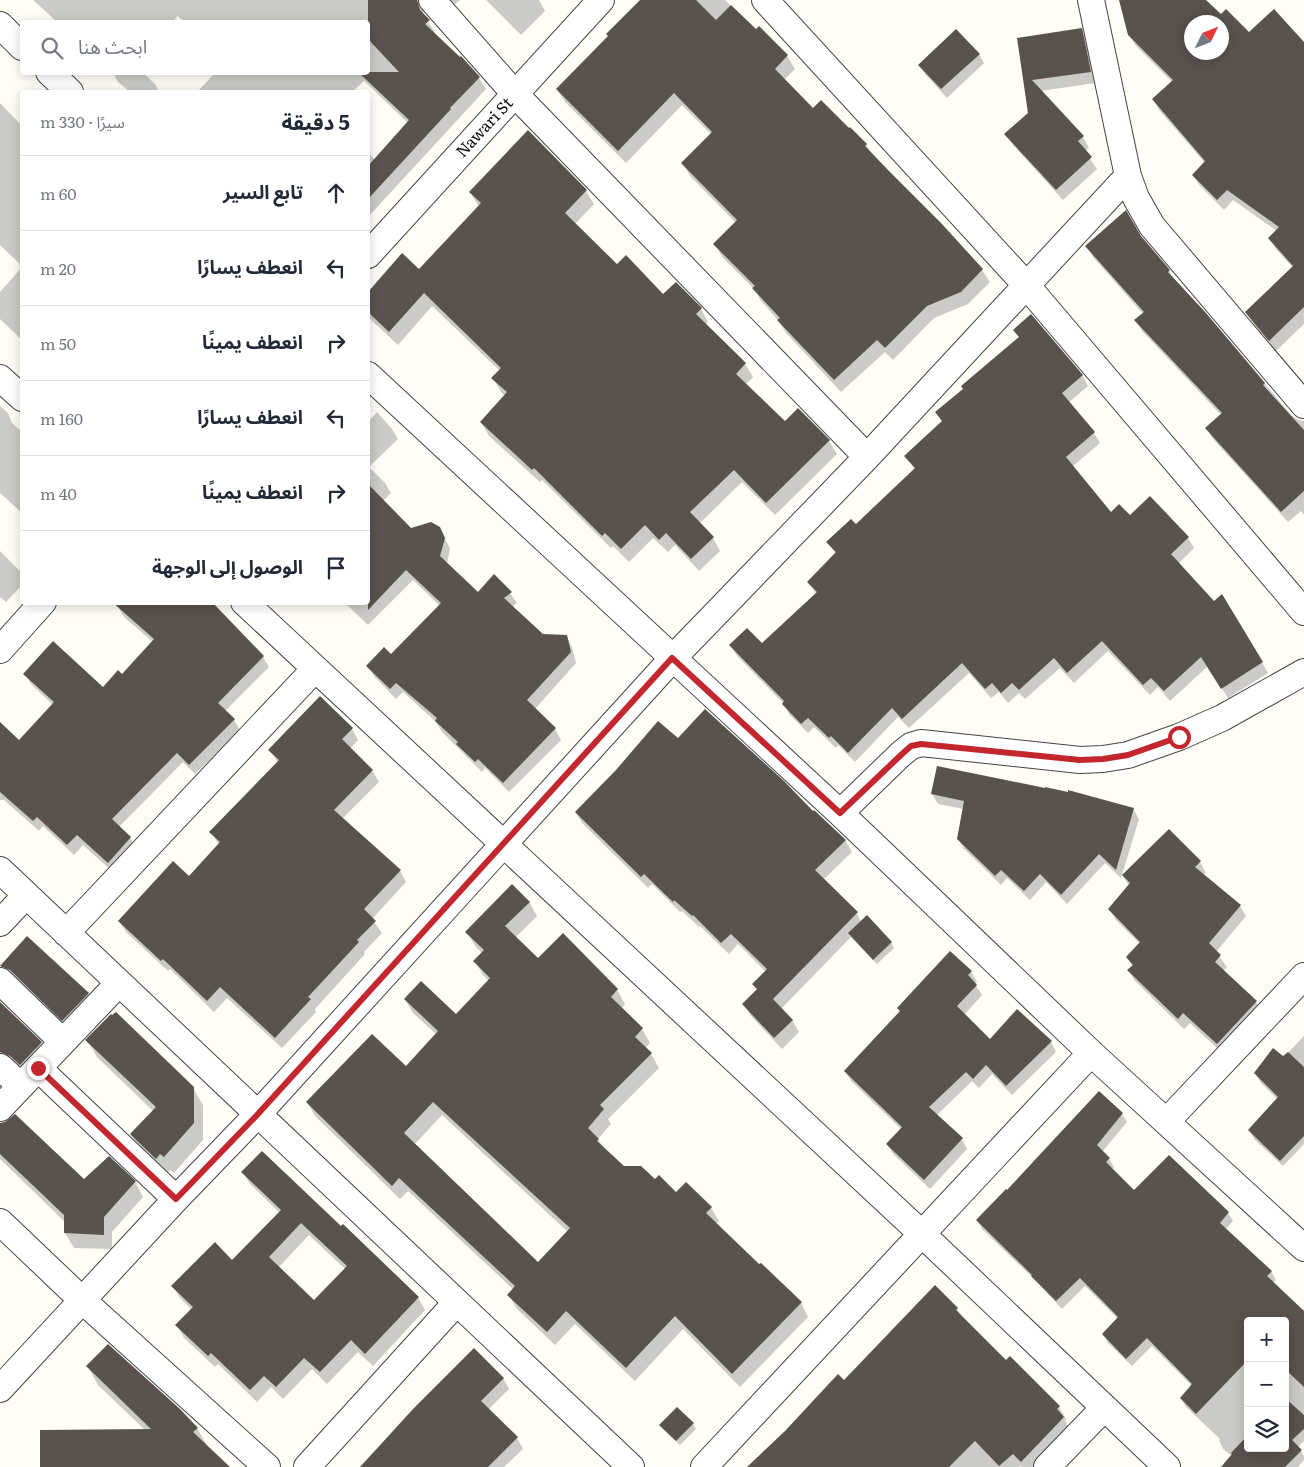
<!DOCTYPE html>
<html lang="ar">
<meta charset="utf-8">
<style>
body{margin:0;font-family:Literata,"Noto Sans Arabic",serif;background:#f2f2f3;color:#1f2937;direction:rtl}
.controls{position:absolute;right:15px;bottom:15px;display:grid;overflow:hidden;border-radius:5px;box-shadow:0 2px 12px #0003}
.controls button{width:45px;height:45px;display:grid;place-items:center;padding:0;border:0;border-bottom:1px solid #e0e1e3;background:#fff;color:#1f2937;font:25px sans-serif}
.compass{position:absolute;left:1184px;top:15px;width:45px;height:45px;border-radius:50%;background:#fff;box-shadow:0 2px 12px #0003;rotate:47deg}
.stop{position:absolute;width:15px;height:15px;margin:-11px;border:4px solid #c4262e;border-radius:50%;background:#fff}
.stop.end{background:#c4262e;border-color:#fff;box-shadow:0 1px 5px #0008}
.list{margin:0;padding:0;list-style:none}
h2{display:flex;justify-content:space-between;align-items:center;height:65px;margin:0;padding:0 20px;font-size:21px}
h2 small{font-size:16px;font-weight:400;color:#747a83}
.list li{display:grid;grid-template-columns:32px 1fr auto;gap:15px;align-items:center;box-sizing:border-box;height:75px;padding:0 20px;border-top:1px solid #e0e1e3}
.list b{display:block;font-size:19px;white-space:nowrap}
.list em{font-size:16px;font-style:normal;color:#747a83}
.icon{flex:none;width:28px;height:28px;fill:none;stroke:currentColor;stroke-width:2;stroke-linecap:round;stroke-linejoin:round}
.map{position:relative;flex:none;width:1304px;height:1467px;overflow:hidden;direction:ltr}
.search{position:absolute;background:#fff;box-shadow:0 2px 12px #0003;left:20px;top:20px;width:350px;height:55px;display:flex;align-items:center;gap:12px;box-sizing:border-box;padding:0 18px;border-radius:5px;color:#747a83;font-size:19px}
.panel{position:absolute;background:#fff;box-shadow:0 2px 12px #0003;left:20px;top:90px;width:350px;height:515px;border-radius:5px;direction:rtl}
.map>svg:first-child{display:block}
.shadow{fill:#0003;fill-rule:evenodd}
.building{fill:#5a524d;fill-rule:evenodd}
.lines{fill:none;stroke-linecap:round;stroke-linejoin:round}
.street-casing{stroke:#444;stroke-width:28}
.street{stroke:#fff;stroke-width:26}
.route{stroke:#c4262e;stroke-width:6}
.labels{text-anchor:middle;stroke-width:5;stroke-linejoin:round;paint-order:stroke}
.street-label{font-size:16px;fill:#111;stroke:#fff}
</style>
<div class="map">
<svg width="1304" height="1467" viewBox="0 0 1304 1467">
<rect width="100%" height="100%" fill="#fffdf5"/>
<path class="shadow" d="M33,0H429L424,8L423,15L435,32L433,34L479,78L486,89L368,217V152L375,160L408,123L364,81L352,92H197L216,72H368V22H184L178,16L172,22H57Z
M448,0H460L454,5Z
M486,0H539L545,11L521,35Z
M642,0H725L756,31L759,28L787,56L795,69L784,80L813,110L866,144L873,156L982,270L990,282L968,304L934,318L893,360L885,352L841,392L786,333L778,320L761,301L754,289L722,257L715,244L736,223L690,176L683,163L711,134L682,105L626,163L565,102L557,89L609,37Z
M1120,0H1205L1221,16L1249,34L1304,43V324L1276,351L1253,323L1246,312L1293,268L1276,249L1269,238L1277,231L1233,200L1224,210L1200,186L1193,175L1205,163L1159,110L1153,99L1172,82L1136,46L1129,34ZM1192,22H1222V52H1192Z
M1081,29L1087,41L1096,83L1040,91L1083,137L1089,148L1085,151L1097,169L1063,200L1013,145L1006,134L1030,113L1018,39Z
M979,54L984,63L947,98L925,74L920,65Z
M117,72H142L155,84L158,89L155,92H130L118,82L115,77Z
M0,103L22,126V266L0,245Z
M586,191L594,204L575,224L617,265L663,296L701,309L708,322L705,325L745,364L753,377L745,385L785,423L829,441L837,454L775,515L742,482L699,524L713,538L720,551L699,571L675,545L668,552L653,538L629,562L613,546L611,548L542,480L540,482L489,436L481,422L505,396L501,392L493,378L500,371L432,306L398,345L368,317V294L402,255L419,271L479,207L470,192Z
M1140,236L1169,271L1175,281L1205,313L1292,416L1298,420L1304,421V515L1301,511L1288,522L1213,439L1207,428L1221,415L1142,331L1136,321L1143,314L1093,257L1087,246Z
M22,267V340L0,319V292Z
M1015,330L1082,375L1088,386L1068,403L1094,433L1100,443L1072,467L1111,514L1129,517L1188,538L1194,548L1178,564L1214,603L1222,596L1268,673L1228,698L1208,666L1170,701L1158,687L1150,695L1108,651L1074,683L1060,668L1025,699L1019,693L1008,703L999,692L991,698L969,673L909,728L898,717L855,762L838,745L836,748L814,727L808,733L789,714L784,704L737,656L731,645H762L816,594L809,582L836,555L828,542L856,526L915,470L906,456L942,422L937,412L965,389L1020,338Z
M0,406L8,413L12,423L22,432V513L0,493Z
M377,412L392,429L398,439L369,467L385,483L391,493L383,501L411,529L440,528L450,549L447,564L478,594L510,593L517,603L512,607L543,635L566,636L572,647L576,663L535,709L555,729L561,740L509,792L485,768L482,772L442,732L436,722L403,692L396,699L374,676L368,666L391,655L440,606L413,580L368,625L344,602H368V422Z
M0,551L22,573V585L6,602L0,597Z
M118,607L263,657L269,667L225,711L234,720L240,730L195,774L183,762L119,827L130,837L136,848L114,873L83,845L74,855L43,826L39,831L4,800H0V724L19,742L53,705L31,684L25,674L103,689L122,675L153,642L124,617Z
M352,729L358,740L350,749L372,770L379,782L342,819L400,871L406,882L372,919L382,933L364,952L365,954L315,1009L316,1012L282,1048L227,998L214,1012L170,969L168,971L126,932L119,921L189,878L219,845L211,832L278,763L270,750Z
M678,740L813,813L845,840L852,852L823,880L857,913L861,922L891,942L894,948L877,964L851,937L781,1009L792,1020L799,1032L782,1049L751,1016L744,1004L758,991L754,984L766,972L738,944L729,954L700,926L699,927L682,911L680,912L652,884L648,888L583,824L576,813Z
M932,794L1133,809L1139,819L1121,878L1105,863L1067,904L1046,882L1030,900L1007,878L1001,885L964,849L958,839L963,809L938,804Z
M1200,862L1206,873L1203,875L1240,906L1246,916L1216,952L1227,967L1223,971L1256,1002L1262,1013L1219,1050L1190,1023L1184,1029L1135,981L1129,971L1133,967L1127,957L1140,944L1116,920L1109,909L1129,886L1123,876Z
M529,902L537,916L515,938L538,960L563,935L617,990L625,1004L621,1009L642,1029L650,1043L645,1048L651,1054L659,1068L608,1119L611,1124L598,1139L604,1149L624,1167L655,1181L677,1194L711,1208L719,1221L716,1224L801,1303L808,1317L740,1387L683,1329L635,1381L575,1324L555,1345L517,1309L509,1295L514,1290L408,1191L400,1199L315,1116L307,1102L406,1068L437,1035L413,1013L405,999L456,1016L489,981L483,975L475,961L482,953L475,946L467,932ZM442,1115L568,1232L538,1263L414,1145Z
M27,938L88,994L94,1005L69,1031L7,977L1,967Z
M971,972L977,982L975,984L982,995L964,1015L991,1041L1051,1042L1056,1052L1012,1095L992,1074L979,1088L972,1081L936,1116L962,1139L967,1149L930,1189L893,1154L887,1144L901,1129L851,1081L845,1071L901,1012L898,1008Z
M0,1004L41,1043L50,1058L29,1079L0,1071Z
M1304,1036V1144L1283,1166L1255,1140L1249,1130L1277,1099L1261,1083L1255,1073L1283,1058Z
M87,1040L193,1088L203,1105V1140L174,1173L170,1170L166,1175L141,1151L131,1135L153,1111L97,1057Z
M1100,1093L1122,1114L1127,1122L1102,1152L1109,1159L1114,1167L1112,1169L1134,1192L1228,1213L1233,1221L1225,1230L1271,1271L1276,1280L1273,1283L1302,1311L1304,1309V1441L1298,1447L1304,1456V1460L1298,1467H1228L1232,1456L1223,1449L1219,1440L1220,1439L1186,1407L1181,1398L1192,1386L1152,1346L1132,1366L1108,1343L1103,1334L1118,1319L1085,1286L1062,1309L1035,1280L982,1229L977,1220L1007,1192ZM1248,1321H1285V1448H1248Z
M0,1124L84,1181L135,1182L143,1197L112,1232V1249L74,1248L65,1233V1222L0,1159Z
M243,1172L342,1228L343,1226L418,1298L425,1310L373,1366L358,1352L327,1384L312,1369L283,1399L271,1387L257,1402L218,1364L215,1367L184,1338L177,1325L192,1310L180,1298L173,1286L232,1262L280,1213L250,1184ZM309,1235L345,1269L314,1302L278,1268Z
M935,1287L957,1309L964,1320L1006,1362L1059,1407L1066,1419L1065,1420L1070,1430L1035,1467H1022L1020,1466L1019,1467H751L844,1382Z
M88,1367L197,1428L208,1447L228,1467H42L146,1431L98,1385Z
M503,1378L509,1389L488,1410L517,1438L523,1449L504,1467H361Z
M677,1408L693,1424L696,1429L680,1445L664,1430L661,1425Z"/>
<path class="building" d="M368,0H417L420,10L430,20L425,24L460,57L461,56L480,77L450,108L451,109L368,199V166L409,120L358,72H399L368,39Z
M640,0H696L716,20L731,5L756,29L759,26L788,55L775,69L813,108L821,100L849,128L850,127L867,144L865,146L889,171L941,223L983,269L961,292L927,306L885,348L877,340L834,380L777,320L780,318L752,288L755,286L713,244L737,220L681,163L712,132L674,93L618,151L556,89L608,36L606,34Z
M1119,0H1206L1221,14L1226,9L1249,32L1274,9L1304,42V307L1269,341L1245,312L1293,266L1268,238L1279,227L1227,190L1217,200L1192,175L1205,161L1152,99L1173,80L1128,35ZM1192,22H1222V52H1192Z
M1082,28L1091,72L1032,80L1084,136L1078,141L1092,157L1056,190L1004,134L1028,113L1017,38Z
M956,29L980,54L941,89L918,65Z
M528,130L587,190L565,213L617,264L626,255L663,294L676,282L702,308L696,314L746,363L736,374L785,421L798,408L830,440L766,503L734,470L690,512L714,537L691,559L666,533L659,540L645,525L621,549L605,533L602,536L534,468L532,470L480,422L507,392L491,378L501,368L424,293L389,332L368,312V292L402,253L419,269L481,203L469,192Z
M1126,210L1141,236L1170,270L1168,272L1206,313L1265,383L1263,385L1304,430V491L1281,512L1205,428L1222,413L1134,320L1144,312L1085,246Z
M1031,314L1083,375L1062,393L1095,432L1066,457L1111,512L1119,504L1130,515L1150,496L1189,537L1171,554L1214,601L1222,594L1263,662L1221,689L1201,657L1164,691L1151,678L1143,685L1102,641L1067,673L1054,658L1019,690L1012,683L1001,693L992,683L985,689L962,663L902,719L892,708L848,753L831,736L829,738L808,718L801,724L782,704L784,701L729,645L747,628L762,643L817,592L807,582L836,552L826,542L851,519L856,524L915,468L904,456L942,421L935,412L963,389L961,386L1019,337L1013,330Z
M368,484L411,528L431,522L440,527L445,538L440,556L478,592L494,574L512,592L504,598L543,634L567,635L571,652L527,700L556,728L503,783L478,759L475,762L456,744L458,742L435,721L437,718L396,683L390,689L366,666L384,647L391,654L441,603L406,570L368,610Z
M112,602H212L264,656L218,703L235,719L189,765L177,753L112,819L131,837L108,863L77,835L67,845L37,817L33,821L0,792V722L19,740L54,702L23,674L53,641L103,687L118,670L122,674L154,639Z
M320,696L353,728L342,739L373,770L334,810L401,870L364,909L376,921L357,940L359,942L308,997L311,999L275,1038L220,987L207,1001L163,959L161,961L118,921L173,861L189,876L220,842L209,832L279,760L268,750Z
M705,709L784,781L813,811L814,810L846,840L815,870L858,912L773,999L793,1020L774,1038L742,1004L757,989L752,984L767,969L731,934L721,943L693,915L692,916L674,900L673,902L644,874L641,877L575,812L616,770L658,721L678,738Z
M937,766L1045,788V787L1068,792V790L1134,808L1116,870L1099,854L1061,895L1040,874L1024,891L1001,870L995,876L957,839L964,801L931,794Z
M1169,829L1201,861L1195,867L1241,905L1209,943L1221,955L1215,962L1257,1001L1217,1044L1183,1013L1178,1019L1127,970L1133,965L1126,957L1140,942L1108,909L1130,883L1122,875Z
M512,884L530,902L505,926L538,958L563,933L618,989L611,997L643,1028L635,1037L652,1053L600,1105L604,1109L588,1128L599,1139L597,1141L624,1166H641L655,1179L659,1175L676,1192L686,1182L712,1207L706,1213L759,1264L761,1263L802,1302L732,1374L675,1316L626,1368L566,1311L547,1332L507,1295L515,1286L399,1178L392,1186L306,1102L372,1034L406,1066L438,1031L404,999L421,981L456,1014L490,978L473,961L484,950L465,932ZM433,1102L570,1228L538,1262L404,1133Z
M867,915L892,942L873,960L848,933Z
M27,936L89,993L62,1021L10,970L0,966Z
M950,951L972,971L968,975L977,985L957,1006L990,1039L1017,1009L1052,1041L1006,1086L986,1065L973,1079L966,1072L929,1107L963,1138L924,1180L886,1144L902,1127L844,1071L900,1011L897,1008Z
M0,1002L42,1042L20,1065L10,1056L0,1052Z
M116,1012L194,1087V1123L164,1157L160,1154L156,1159L130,1134L156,1107L85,1040L111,1014L112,1015Z
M1273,1048L1283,1056L1288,1052L1304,1067V1136L1280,1161L1248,1130L1278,1097L1254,1073Z
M1099,1091L1123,1113L1097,1145L1110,1158L1106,1162L1134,1190L1169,1155L1229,1212L1220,1223L1272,1271L1267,1276L1304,1311V1387L1285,1369V1321H1248V1360L1196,1414L1180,1398L1192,1384L1147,1338L1126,1359L1102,1334L1118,1317L1080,1278L1056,1301L1031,1276L1032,1275L976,1220L1006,1189L1007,1190Z
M15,1114L84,1179L109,1156L136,1181L104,1217V1235L64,1233V1215L0,1154V1123L5,1122Z
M262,1151L341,1226L343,1224L419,1297L365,1354L351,1340L320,1372L304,1358L276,1387L264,1376L250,1390L211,1353L208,1356L175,1325L193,1307L171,1286L215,1242L232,1260L281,1210L241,1172ZM301,1223L347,1266L314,1300L269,1257Z
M935,1285L958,1308L956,1310L1006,1360L1010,1356L1060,1406L1057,1409L1064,1417L1021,1462L1013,1454L999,1466L975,1441L949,1467H747L785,1431L838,1374L844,1380Z
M108,1344L180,1409L198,1428L193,1432L230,1467H40V1430L151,1429L86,1366Z
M474,1348L504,1378L481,1401L518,1437L488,1467H360L414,1408Z
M1285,1398L1304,1415V1429L1292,1440L1302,1450L1285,1467H1221L1232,1454L1231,1453L1248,1435V1448H1285Z
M677,1407L694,1423L676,1441L659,1425Z"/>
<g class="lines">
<g class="street-casing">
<path id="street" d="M432,0L515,94L867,457
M765,0L1027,286L1304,612
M1091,0L1128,176L1136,198L1152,226L1304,405
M0,25L22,47
M49,72L70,92
M368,255L601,0
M368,375L840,813L1091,1053L1304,1248
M0,378L22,398
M244,602L922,1234L1167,1467
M0,650L43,602
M840,813L901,754L911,746L921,743L1080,760L1103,759L1128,755L1179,737L1222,718L1304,672
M0,870L631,1467
M0,923L26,895
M66,933L315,669
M0,981L63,1042
M0,1067L21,1086
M38,1068L176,1199
M0,1108L119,983
M1167,1121L1304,976
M0,1222L82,1300L267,1467
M0,1389L176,1199L257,1115L673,658L867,457L1128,176
M307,1467L456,1303
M704,1467L1091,1053
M1047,1467L1104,1408"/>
</g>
<use href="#street" class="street"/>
</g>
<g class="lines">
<path class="route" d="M38,1068L176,1199L257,1115L672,658L840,813L902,754L911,746L921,744L1080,760L1103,759L1128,755L1179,737"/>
</g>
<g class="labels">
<g class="street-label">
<text transform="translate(484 127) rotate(-47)" y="6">Nawari St</text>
</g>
</g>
</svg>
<div class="controls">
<button>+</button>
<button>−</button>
<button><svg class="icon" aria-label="layers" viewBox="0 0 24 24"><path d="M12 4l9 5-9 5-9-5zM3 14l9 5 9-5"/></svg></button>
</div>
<svg class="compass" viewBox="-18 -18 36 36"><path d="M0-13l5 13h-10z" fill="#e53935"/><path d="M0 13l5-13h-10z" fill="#747a83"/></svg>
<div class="stop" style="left:1179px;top:737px"></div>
<div class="stop end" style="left:38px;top:1068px"></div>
<div class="search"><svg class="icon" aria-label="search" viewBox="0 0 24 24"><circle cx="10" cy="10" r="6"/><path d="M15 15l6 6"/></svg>ابحث هنا</div>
<section class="panel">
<h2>5 دقيقة<small>سيرًا · 330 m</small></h2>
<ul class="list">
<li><svg class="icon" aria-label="ahead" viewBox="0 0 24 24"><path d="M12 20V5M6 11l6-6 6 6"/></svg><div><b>تابع السير</b></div><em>60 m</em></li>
<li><svg class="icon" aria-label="left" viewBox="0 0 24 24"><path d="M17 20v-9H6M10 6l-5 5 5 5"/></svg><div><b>انعطف يسارًا</b></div><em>20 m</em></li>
<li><svg class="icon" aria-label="right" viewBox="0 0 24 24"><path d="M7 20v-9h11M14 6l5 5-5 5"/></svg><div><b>انعطف يمينًا</b></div><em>50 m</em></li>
<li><svg class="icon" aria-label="left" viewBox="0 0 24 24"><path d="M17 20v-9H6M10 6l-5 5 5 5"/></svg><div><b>انعطف يسارًا</b></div><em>160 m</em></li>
<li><svg class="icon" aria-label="right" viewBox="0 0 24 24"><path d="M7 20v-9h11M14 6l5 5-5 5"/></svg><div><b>انعطف يمينًا</b></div><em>40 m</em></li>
<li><svg class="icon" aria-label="arrive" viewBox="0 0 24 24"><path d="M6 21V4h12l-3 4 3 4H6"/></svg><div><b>الوصول إلى الوجهة</b></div></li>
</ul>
</section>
</div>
